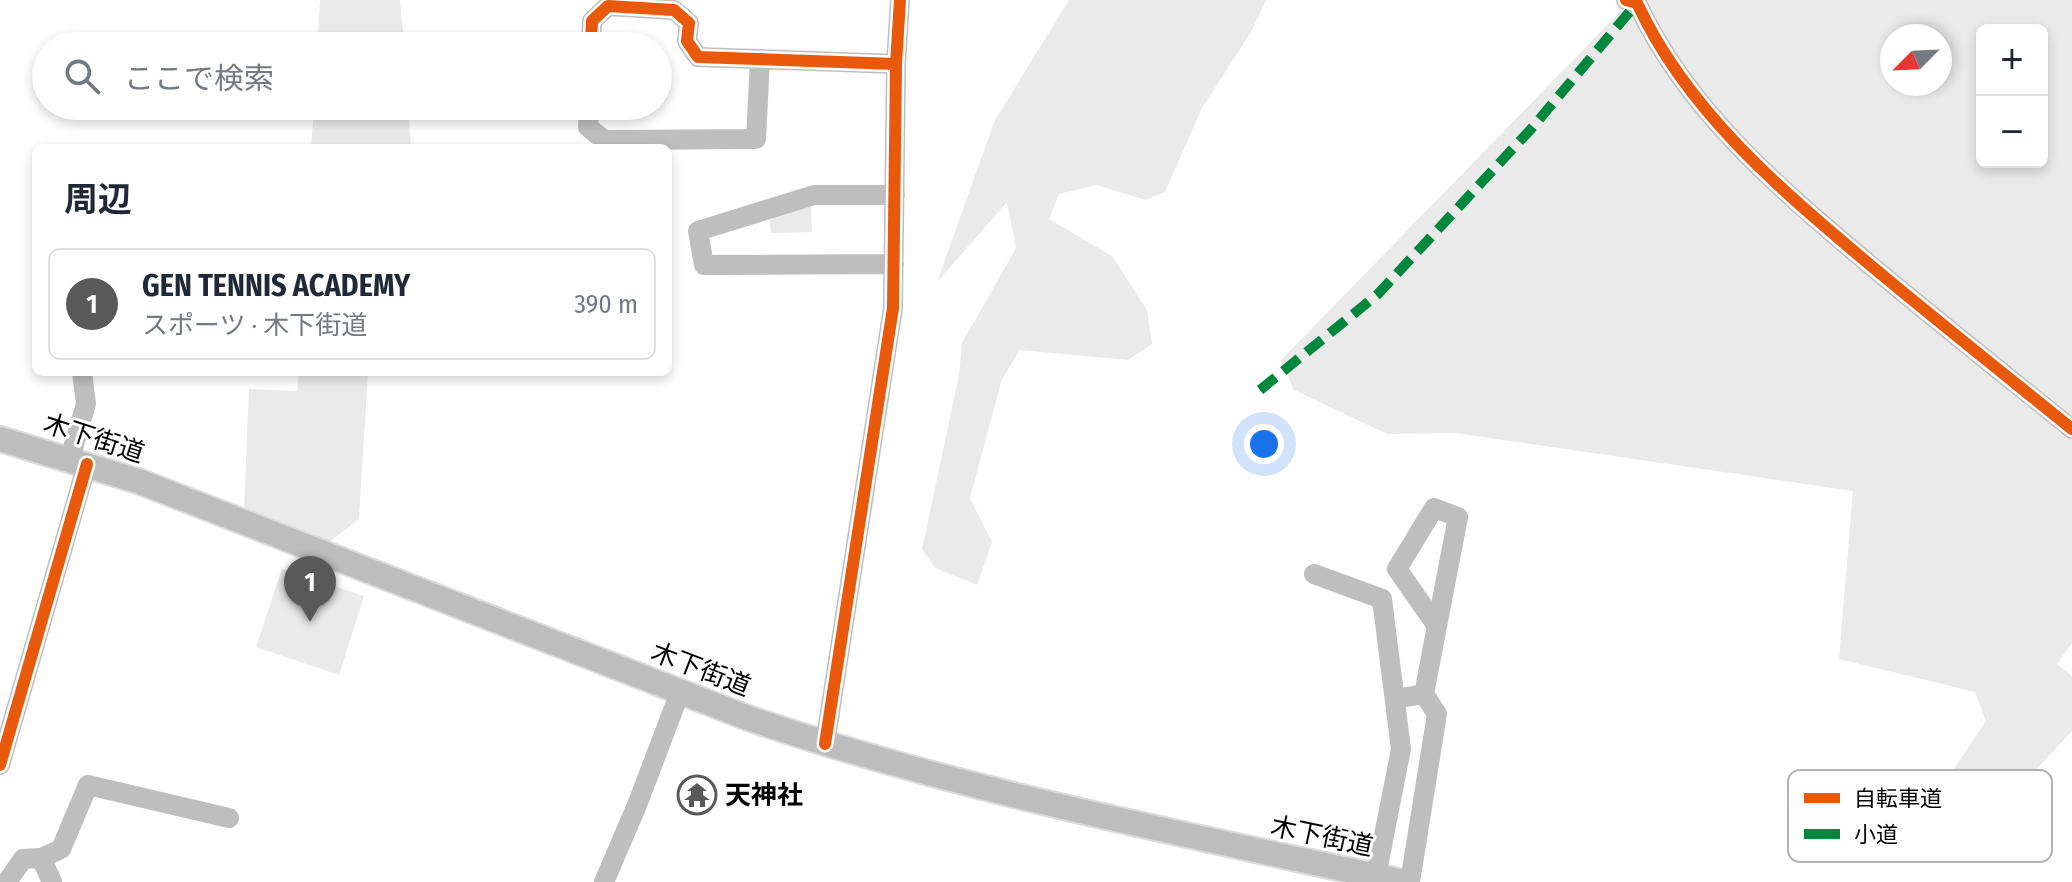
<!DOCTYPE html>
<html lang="ja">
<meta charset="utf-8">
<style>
body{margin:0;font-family:"Fira Sans Condensed","Noto Sans JP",sans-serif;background:#f6f6f7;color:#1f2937}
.controls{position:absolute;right:24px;top:24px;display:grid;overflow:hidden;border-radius:12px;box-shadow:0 4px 12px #0003}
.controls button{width:72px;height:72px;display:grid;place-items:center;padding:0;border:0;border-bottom:2px solid #e0e1e3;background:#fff;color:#1f2937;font:40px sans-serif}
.compass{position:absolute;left:1880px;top:24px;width:72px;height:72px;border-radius:50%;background:#fff;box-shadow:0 4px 12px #0003;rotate:246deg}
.you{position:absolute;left:1264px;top:444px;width:28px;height:28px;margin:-20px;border:6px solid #fff;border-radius:50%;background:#1a73e8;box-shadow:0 0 0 12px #1a73e833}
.badge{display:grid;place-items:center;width:52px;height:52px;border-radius:50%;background:#595959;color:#fff;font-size:26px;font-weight:700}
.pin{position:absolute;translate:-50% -66px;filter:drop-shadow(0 2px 4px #0008)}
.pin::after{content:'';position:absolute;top:42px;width:28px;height:24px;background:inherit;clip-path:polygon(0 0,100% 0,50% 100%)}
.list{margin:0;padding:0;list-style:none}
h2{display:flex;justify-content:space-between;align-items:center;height:104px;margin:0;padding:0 32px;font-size:34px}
h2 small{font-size:26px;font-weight:400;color:#747a83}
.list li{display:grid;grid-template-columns:52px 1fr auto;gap:24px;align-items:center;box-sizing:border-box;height:112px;margin:0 16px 16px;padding:0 16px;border:2px solid #e0e1e3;border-radius:12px}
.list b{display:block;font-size:30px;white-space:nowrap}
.list p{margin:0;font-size:26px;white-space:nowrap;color:#747a83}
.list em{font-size:26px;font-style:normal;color:#747a83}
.icon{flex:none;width:44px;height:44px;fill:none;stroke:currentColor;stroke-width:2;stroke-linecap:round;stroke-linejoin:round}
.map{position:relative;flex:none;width:2072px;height:882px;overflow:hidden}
.search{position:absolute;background:#fff;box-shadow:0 4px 12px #0003;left:32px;top:32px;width:640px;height:88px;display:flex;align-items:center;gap:20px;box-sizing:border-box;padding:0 28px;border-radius:44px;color:#747a83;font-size:30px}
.panel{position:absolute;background:#fff;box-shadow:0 4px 12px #0003;left:32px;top:144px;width:640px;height:232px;border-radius:12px}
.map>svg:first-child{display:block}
.green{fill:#eaeaea;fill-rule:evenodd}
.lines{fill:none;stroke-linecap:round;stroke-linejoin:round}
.major-casing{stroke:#dbdbdb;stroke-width:28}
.minor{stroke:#bebebe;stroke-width:20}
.major{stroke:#bdbdbd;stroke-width:24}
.quiet{stroke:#00873e;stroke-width:10;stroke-dasharray:20 10;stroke-linecap:butt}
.cycleway-casing{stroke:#fff;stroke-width:17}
.cycleway{stroke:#e8590c;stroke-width:12}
.labels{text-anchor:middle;stroke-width:6;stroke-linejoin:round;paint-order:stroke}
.street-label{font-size:26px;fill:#000;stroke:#fff}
.poi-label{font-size:26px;font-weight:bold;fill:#000;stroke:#fff;text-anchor:start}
.key{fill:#fff;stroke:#b2b2b2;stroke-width:2}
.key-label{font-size:22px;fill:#000}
</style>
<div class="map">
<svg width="2072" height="882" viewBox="0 0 2072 882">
<rect width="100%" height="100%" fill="#fff"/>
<path class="green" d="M320,0H400L404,46H317Z
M1069,0H1266L1251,32L1202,108L1165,192L1146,200L1096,185L1059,194L1049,219L1112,256L1147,310L1152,344L1128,360L1020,350L1002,379L970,498L992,542L977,585L935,568L922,549L959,375L962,343L1016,248L1007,202L937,282L995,120Z
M1616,0H2072V643L2057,664L2072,676V731L1980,830L1931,845L1920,820L1986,721L1975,692L1839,659L1853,491L1455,433L1387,434L1294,390L1281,360L1619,13ZM1982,30H2042V162H1982ZM1892,36H1940V84H1892Z
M314,106H408L411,148H311Z
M811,204L812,232L771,233L769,214Z
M299,372H368L359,519L328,543L244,510L249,389L297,391Z
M282,569L364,596L339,675L256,647Z"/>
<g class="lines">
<g class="major-casing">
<path id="major" d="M0,439L138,481L748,718C961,791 1184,834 1403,882"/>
</g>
<path class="minor" d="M1626,0L1637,3C1687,111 1780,189 1869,264C1936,320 2004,374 2072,429
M591,46L592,21L608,6L674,10L689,23L687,41L698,57L896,64
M589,106L588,127L604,140L756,139L760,60
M894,264L704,265L698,231L814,195H895
M70,458L86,404L82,372
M1314,574L1382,599L1401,749L1376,876
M1424,694L1437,626L1397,569L1434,508L1458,517L1437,626
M1395,699L1424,694L1437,714L1410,882
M825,744L893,308L896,64L900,0
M0,765L87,464
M41,858L61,849L88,785L229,818
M7,882L23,859L41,858L52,882
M604,882L637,805L680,692"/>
<use href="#major" class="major"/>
<path class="quiet" d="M1260,390L1378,294L1531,129L1637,3L1635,0"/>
<g class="cycleway-casing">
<path id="cycleway" d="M1626,0L1637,3C1687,111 1780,189 1869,264C1936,320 2004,374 2072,429
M591,46L592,21L608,6L674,10L689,23L687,41L698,57L896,64
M825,744L893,308L896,64L900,0
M0,765L87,464"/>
</g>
<use href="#cycleway" class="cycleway"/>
</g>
<defs>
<g id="temple-ring" transform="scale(2)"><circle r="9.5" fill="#fff" stroke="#595959" stroke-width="1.5"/><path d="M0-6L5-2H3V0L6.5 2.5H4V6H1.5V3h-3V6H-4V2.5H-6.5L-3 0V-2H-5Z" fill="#595959"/></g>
</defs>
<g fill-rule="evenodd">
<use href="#temple-ring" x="697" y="795"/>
</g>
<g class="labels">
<g class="street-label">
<text transform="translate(94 438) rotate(18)" y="9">木下街道</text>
<text transform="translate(701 669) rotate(21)" y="9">木下街道</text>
<text transform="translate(1322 836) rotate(12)" y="9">木下街道</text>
</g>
<g class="poi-label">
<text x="725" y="804">天神社</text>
</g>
</g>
<rect x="1788" y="770" width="264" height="92" rx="12" class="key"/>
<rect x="1804" y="793" width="36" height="10" fill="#e8590c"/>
<rect x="1804" y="829" width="36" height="10" fill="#00873e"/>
<g class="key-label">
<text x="1854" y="806">自転車道</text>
<text x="1854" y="842">小道</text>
</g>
</svg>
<div class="controls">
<button>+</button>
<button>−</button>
</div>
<svg class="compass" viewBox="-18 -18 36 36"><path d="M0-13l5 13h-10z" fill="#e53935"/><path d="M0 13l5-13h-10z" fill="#747a83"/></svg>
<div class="you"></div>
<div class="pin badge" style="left:310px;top:622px">1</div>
<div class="search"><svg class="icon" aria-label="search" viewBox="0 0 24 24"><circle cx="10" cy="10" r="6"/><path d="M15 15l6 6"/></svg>ここで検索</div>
<section class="panel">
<h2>周辺<small></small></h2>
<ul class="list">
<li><span class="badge">1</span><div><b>GEN TENNIS ACADEMY</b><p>スポーツ · 木下街道</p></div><em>390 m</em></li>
</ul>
</section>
</div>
